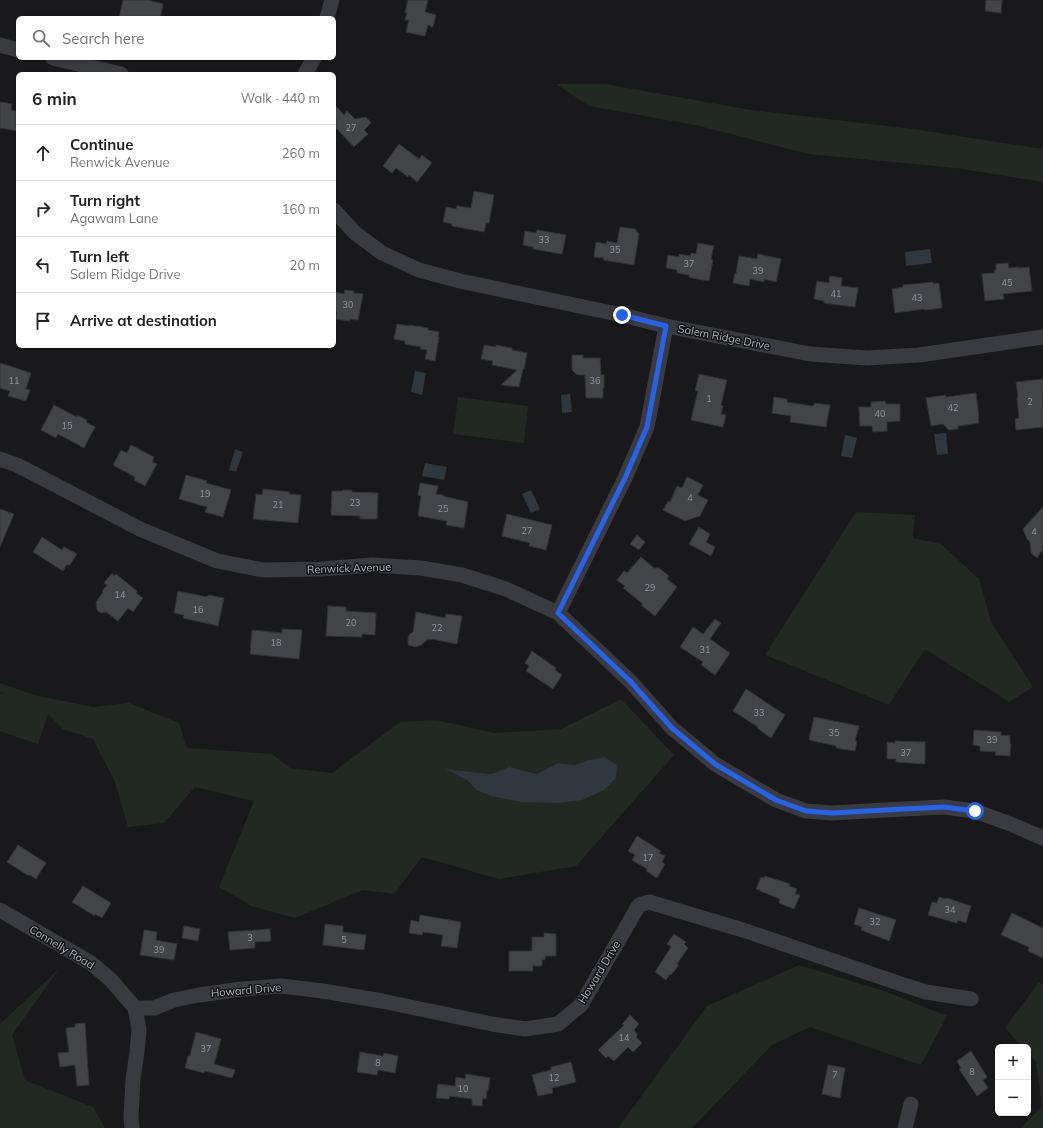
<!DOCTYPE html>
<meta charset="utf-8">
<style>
body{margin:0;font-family:Mulish,sans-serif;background:#f2f2f2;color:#222}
.controls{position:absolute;right:12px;bottom:12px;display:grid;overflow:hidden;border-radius:6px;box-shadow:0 1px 3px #0004}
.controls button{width:36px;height:36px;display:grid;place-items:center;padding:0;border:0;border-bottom:1px solid #e0e0e0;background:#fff;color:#222;font:20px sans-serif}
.stop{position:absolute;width:12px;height:12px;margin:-9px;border:3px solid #2563eb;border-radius:50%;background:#fff}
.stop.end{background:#2563eb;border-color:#fff;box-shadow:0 1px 4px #0008}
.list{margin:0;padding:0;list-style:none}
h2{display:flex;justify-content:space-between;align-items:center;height:52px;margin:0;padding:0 16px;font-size:17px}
h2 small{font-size:13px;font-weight:400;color:#767676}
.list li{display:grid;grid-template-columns:26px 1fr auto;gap:12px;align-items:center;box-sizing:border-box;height:56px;padding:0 16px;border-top:1px solid #e0e0e0}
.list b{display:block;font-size:15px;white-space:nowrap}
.list p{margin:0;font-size:13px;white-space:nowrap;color:#767676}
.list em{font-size:13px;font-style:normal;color:#767676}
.icon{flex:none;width:22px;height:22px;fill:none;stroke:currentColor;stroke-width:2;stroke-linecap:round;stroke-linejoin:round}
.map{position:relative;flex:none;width:1043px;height:1128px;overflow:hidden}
.search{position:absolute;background:#fff;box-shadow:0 1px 3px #0004;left:16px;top:16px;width:320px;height:44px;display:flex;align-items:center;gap:10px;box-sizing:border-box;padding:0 14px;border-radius:6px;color:#767676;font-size:15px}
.panel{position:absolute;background:#fff;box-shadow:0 1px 3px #0004;left:16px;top:72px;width:320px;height:276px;border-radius:6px}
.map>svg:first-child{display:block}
.green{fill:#212922;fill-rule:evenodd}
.water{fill:#2f373f}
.building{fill:#434448;stroke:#333337}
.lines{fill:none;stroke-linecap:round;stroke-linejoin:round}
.minor{stroke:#3a3b40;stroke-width:15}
.route{stroke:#2563eb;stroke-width:5}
.labels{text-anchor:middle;stroke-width:3;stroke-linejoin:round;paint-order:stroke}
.number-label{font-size:9px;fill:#92959e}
.street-label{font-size:11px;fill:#acb0ba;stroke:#141416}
</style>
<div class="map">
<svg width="1043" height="1128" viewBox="0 0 1043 1128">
<rect width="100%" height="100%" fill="#19191b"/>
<path class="green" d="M556,84H605L751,110L913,129L1043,149V182L956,168L809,154L695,125L589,106Z
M458,397L528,406L524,443L453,434Z
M856,512L915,515L913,538L941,544L979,579L991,622L1033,687L1009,702L925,649L889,705L765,655Z
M0,683L34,695L93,707L129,703L179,723L187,748L272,754L290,768L332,773L400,722L436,720L494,733L561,729L621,699L674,755L576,866L499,879L422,857L394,894L363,890L295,918L251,906L219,887L254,801L195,787L164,823L128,827L115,782L93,739L63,729L48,714L38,744L0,731V693L7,695L0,692ZM589,760L491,796L476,790L467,780L447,770L491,774L509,767L537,774L558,763L575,765Z
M799,965L884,991L947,1016L921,1065L810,1027L772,1045L692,1128H618L707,1006Z
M59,969L12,1035L25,1080L93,1107L105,1128H0V1024Z
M1039,982L1043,984V1128H1021L1042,1106L1036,1062L1028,1053V1047H1022L1005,1028Z"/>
<path class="water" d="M930,249L932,263L906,266L905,252Z
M415,371L426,373L422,395L411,392Z
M570,394L572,412L562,413L561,395Z
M946,433L948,454L937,455L934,434Z
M845,435L857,438L852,458L841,456Z
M235,449L243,452L236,472L229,470Z
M425,463L447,467L444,480L422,476Z
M531,490L540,509L531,513L522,494Z
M605,757L617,765L616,778L604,790L582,800L557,803L522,802L491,796L476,790L467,780L445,769L491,774L509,767L537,774L558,763L575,765L589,760Z"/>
<path class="building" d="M123,0H148L163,4L160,18H119Z
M408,0H428L425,12L436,15L433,27L428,25L425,36L406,32L409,20H405L407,13H405Z
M986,0H1002L1001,13L985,11Z
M0,102L12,104L11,110L18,111V131L0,128Z
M334,104L344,115L347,111L355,119L366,117L371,123L364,130L368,134L354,147L334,126Z
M399,144L419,159L422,155L432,163L417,182L409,175L408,177L396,168L392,173L383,166Z
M474,191L494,195L489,223H486L484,232L452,226V224L443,222L446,207L456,209L457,206L471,208Z
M620,227L635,229L639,234L634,265L603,260L604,258L594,257L596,242L606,244L607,241L617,243Z
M537,230L566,235L562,254L533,249V247L523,245L525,231L536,233Z
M698,243L714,246L711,259L713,260L709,281L692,278L689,277V275L677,273V270L666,268L668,255L679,257V254L690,256L691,253L696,254Z
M758,254L781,259L776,282L764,279V282L750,279L749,286L733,283L735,273L736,274L739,256L757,259Z
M1008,263L1009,268L1018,267V268L1029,267L1032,291L1003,294L1004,299L985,301L982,274L995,273L994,270H996V264Z
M830,276L842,278L841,286L858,288L855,307L824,303V301L814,299L817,281L829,283Z
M933,282V284L939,283L942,308L925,310L924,309L895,313L892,289L903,287V285Z
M345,290L354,291V293L363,294L358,320L350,319V321L336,319L337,312L334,311V292L344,294Z
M397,324L409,326V325L428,328V330L439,332L438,337H439L435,361L425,359L427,350L420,349L421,347L405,344V341L394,339Z
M484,345L496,347V345L512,348V350L527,353L524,369H523L519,387L501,385L517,370L492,365L493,361L481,359Z
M572,355H583V358H600L601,375H604V388H603V398H586L585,375H577L572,370Z
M0,363L31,373L26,389L30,390L26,401L8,396L10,391L0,388Z
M699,374L727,380L721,405L723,406L721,414L726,415L723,427L691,420L698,391H695Z
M1043,379V396H1042L1043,406V427L1016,430L1015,419L1019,418L1017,398L1018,397L1016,382Z
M976,393L979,418H978L979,423L958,426V429L949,430L943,424L931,426L926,398L945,395L946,397Z
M774,397L787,399V402L812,406L814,405V403L830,405L826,427L790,422L791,416L772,413Z
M885,401L886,404H900V421L887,422V431L873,432L872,426H860L859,407H871V402Z
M54,405L77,417V415L87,420L86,422L95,427L84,448L58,434L56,438L41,430Z
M131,445L154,457L152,462L157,464L145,486L134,480L135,477L113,465L121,450L127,453Z
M186,475L207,481L206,483L231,490L223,517L205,512L207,507L179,499Z
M687,477L703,485L698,495L708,500L700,516L685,521L663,510L668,501L670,502L677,486L682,488Z
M420,483L438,486L436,494L443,495V496L468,502L464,528L446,525L447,521L418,516L421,496L418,495Z
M263,489L290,492L289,494L301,495L298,523L253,519L256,494L262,495Z
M343,490H352V492L378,493L377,519H360V516L331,515L332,491H343Z
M1043,507V549L1037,558L1031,553L1030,542L1027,539L1023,529Z
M0,509L14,514L0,547Z
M507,514L552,525L546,550L529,546L530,543L502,536Z
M699,527L710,534L706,542L715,547L711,556L689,544Z
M637,535L645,542L639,550L630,544Z
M42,537L62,550L64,547L77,554L69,566L67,564L63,571L33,552Z
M641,557L654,568H659L669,576L667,579L677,587L655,616L641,605L643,604L623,588L625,586L617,580L624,571L627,573Z
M112,573L114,576L116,574L137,591L136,593L143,598L133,612L128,608L118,621L106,612L101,613L97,610L96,602L103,592L102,591L107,585L104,583Z
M178,591L207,597L208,595L224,598L218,626L183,618L184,615L174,613Z
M328,606L346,607V611L376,613L375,635L362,634V637L326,636Z
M416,612L445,618L446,614L462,616L457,644L432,639L431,640L428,639L421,645L415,647L408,645V637L410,634L413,632Z
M715,619L721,623L710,639L730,653L715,675L701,665L703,662L680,647L693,627L703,634Z
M282,629L302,630L299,659L250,654L252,630L282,633Z
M532,651L556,668L555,670L562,675L553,689L526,671L529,666L525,663Z
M746,689L785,715L771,738L757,728L758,727L733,711Z
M814,717L859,726L855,741H857L855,751L836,748V746L809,740Z
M974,730L1001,732V735L1010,736V744H1011L1010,756L995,755L996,752L980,751V746L973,745Z
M895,741L925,742V764L896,762V759H887V742L895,743Z
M637,836L661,851L659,853L665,856L662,862L665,864L657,878L646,871L647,869L632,860L635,855L628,851Z
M18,845L46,863L36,879L30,875L29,876L7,862Z
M765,876L790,884L789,886L797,889L795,894L800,895L794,909L779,903L780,899L760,891V890L756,889L761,877L764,878Z
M83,886L111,903L102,918L95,914V916L72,902Z
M939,897L946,899L947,898L971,906L966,923L958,920L957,923L928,915L932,902L937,903Z
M859,908L896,920L889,941L861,930L862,927L854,924Z
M1012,913L1043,928V958L1028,951L1029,947L1001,935Z
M420,915L461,922L457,948L441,946L443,935L423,932L422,935L409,933L411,920L419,922Z
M325,924L343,926V932L366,935L364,950L323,945Z
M184,926L200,929L198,941L182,938Z
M270,929L271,941L255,942V948L230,950L228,932Z
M144,930L157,932L156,940L177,944L174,960L140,955Z
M544,933L556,934V956H545V960H542V966H533V971H509V951H532V937H544Z
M674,934L686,942L684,944L688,948L677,964L679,965L671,975L670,974L666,980L655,972L671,947L667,944Z
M630,1015L639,1024L634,1030L638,1035L636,1037L642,1043L633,1052L628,1047L614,1061L608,1056L606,1058L598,1050L624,1025L622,1024Z
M85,1023L89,1085L77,1086L75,1065L60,1067L58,1053L69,1052L66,1028L75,1027V1024Z
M196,1032L221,1039L214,1064L235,1070L232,1078L205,1071L204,1073L185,1068L188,1056H190Z
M971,1051L987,1077L983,1080L988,1088L977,1096L959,1069L961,1068L957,1061Z
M360,1052L383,1056L384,1053L398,1056L395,1073L378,1070L377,1075L357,1072Z
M571,1062L576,1082L552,1088L553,1093L538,1096L532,1075L551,1070V1067Z
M828,1065L845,1068L840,1098L822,1094Z
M466,1074L490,1078L488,1091H487L486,1099L483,1098L482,1106L472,1105V1099L450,1096L449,1099L436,1098L438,1084L455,1086L456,1077L465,1079Z"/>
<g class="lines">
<path class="minor" d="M327,18L332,0
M0,45L18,50
M53,58L121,74
M305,74L314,58
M334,210L355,233L382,253L419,270L460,281L622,315L666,326L810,354L867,358L919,355L1043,337
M0,459L17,465L140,529L217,561L263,570L321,569L373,565L421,568L462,575L506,589L558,613L630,681L672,728L715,764L776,800L806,811L832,813L903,809L944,807L975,811L1013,825L1043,838
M558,613L625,478L647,427L666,326
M0,910L91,963L111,980L135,1008L139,1029L137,1052L133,1079L131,1117L132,1128
M135,1008H154L174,1000L199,995L242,989L281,986L323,991L382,1001L492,1024L525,1029L558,1024L581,1005L639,905L649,902L743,930L901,984L926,992L971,999
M905,1128L911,1104"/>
</g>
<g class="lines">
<path class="route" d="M622,315L666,326L647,427L625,478L558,613L630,681L672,728L715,764L776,800L806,811L832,813L903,809L944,807L975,811"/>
</g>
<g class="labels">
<g class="number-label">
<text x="351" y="131">27</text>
<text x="544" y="243">33</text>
<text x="615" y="253">35</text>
<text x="689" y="267">37</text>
<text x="758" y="274">39</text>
<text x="1007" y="286">45</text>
<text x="836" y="297">41</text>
<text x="917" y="301">43</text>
<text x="348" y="308">30</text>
<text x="14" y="384">11</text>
<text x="595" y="384">36</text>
<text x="709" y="402">1</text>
<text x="1030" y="405">2</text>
<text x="953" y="411">42</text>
<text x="880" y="417">40</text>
<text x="67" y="429">15</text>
<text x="205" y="497">19</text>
<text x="690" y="501">4</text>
<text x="355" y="506">23</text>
<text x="278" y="508">21</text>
<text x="443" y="512">25</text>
<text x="527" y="534">27</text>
<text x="1034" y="535">4</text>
<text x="650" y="591">29</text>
<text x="120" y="598">14</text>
<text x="198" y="613">16</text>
<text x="351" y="626">20</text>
<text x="437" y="631">22</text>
<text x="276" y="646">18</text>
<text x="705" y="653">31</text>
<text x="759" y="716">33</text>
<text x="834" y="736">35</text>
<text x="992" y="743">39</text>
<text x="906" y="756">37</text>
<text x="648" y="861">17</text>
<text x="950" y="913">34</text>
<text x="875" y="925">32</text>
<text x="250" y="941">3</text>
<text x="344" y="943">5</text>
<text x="159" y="953">39</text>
<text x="624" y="1041">14</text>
<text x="206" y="1052">37</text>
<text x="378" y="1066">8</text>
<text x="972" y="1075">8</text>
<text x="835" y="1078">7</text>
<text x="554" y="1081">12</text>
<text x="463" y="1092">10</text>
</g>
<g class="street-label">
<text transform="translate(724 337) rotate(11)" y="4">Salem Ridge Drive</text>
<text transform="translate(349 568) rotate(-2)" y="4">Renwick Avenue</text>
<text transform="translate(62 947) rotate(31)" y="4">Connelly Road</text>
<text transform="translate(599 972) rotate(-59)" y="4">Howard Drive</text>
<text transform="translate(246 990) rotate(-5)" y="4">Howard Drive</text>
</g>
</g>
</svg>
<div class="controls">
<button>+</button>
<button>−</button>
</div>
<div class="stop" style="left:975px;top:811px"></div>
<div class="stop end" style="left:622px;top:315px"></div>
<div class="search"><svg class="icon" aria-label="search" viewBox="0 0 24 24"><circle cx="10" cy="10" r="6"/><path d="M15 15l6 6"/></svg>Search here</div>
<section class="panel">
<h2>6 min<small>Walk · 440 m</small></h2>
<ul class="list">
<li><svg class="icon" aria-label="ahead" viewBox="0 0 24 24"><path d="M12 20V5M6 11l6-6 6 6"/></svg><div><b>Continue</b><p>Renwick Avenue</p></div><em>260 m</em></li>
<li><svg class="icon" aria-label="right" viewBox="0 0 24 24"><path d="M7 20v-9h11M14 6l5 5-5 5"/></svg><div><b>Turn right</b><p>Agawam Lane</p></div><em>160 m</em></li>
<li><svg class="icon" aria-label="left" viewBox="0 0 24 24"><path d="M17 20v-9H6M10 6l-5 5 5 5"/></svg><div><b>Turn left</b><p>Salem Ridge Drive</p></div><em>20 m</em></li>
<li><svg class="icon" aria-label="arrive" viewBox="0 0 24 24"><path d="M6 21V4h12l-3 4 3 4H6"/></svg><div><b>Arrive at destination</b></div></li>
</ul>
</section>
</div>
